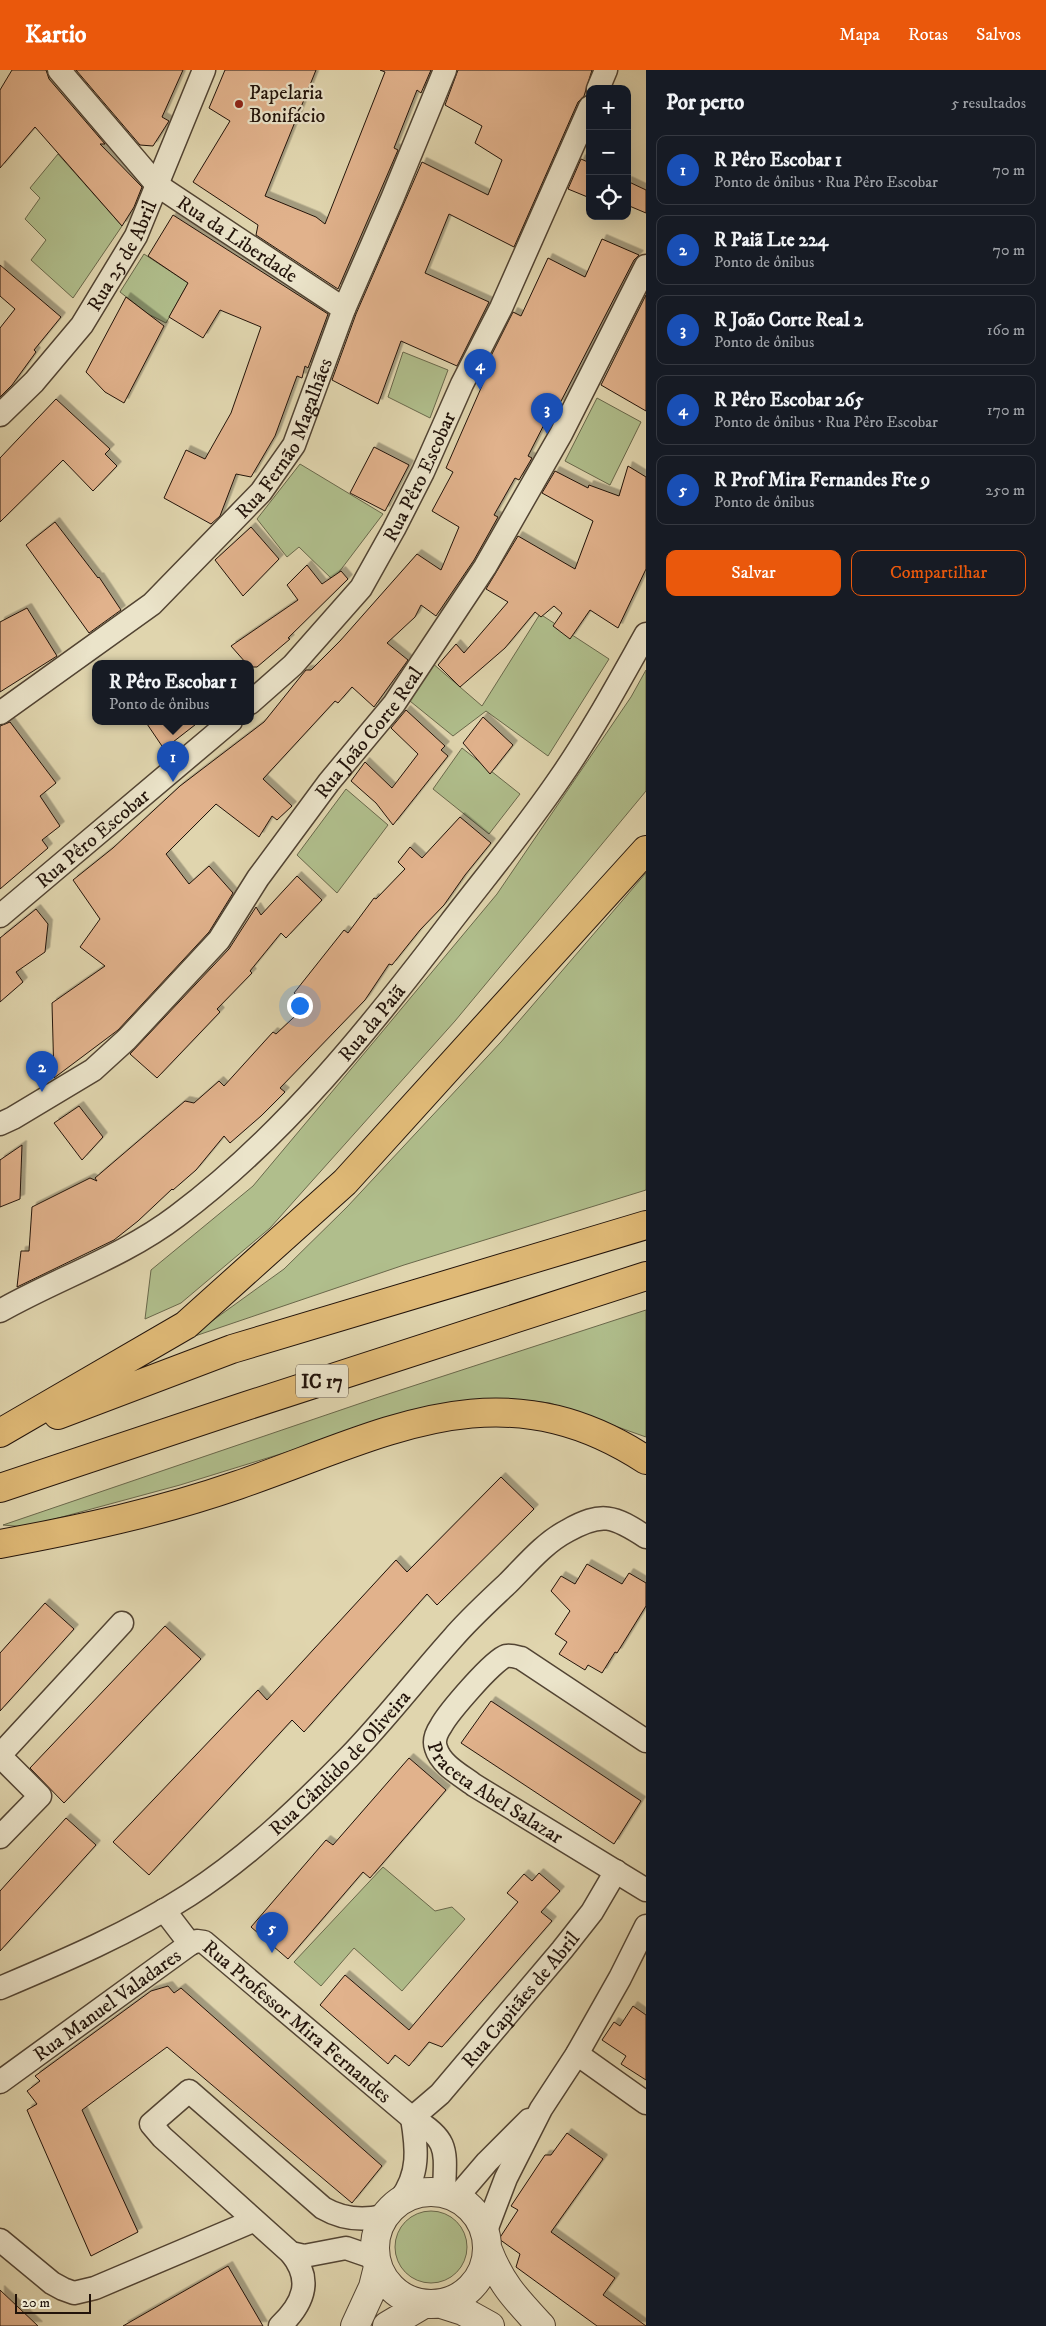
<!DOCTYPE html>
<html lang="pt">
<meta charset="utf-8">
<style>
body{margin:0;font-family:"IM FELL DW Pica",serif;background:#242831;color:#f1f3f6}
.controls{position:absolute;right:15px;top:15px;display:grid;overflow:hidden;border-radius:10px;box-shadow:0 5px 20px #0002}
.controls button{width:45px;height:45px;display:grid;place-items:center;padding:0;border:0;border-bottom:1px solid #363941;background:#171b24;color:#f1f3f6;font:25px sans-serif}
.scale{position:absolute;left:15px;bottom:12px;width:76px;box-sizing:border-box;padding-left:5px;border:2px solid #22130a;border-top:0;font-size:14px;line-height:18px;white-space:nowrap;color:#22130a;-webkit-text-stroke:4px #ebe4ca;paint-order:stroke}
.you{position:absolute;left:299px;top:935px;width:18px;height:18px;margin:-12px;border:4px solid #fff;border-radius:50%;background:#1a73e8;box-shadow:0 0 0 8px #1a73e833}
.badge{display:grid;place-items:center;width:32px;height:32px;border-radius:50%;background:#ea580c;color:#fff;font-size:16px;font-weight:700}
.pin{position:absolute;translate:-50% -41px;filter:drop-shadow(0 1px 2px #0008)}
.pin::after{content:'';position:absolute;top:26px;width:18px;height:15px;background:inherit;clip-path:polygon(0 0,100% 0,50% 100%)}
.popup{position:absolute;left:92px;top:590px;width:162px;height:65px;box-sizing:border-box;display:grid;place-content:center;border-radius:10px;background:#171b24;filter:drop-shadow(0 1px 4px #0005);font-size:16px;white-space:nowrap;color:#9ea1a6}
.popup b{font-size:19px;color:#f1f3f6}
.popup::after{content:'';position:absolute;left:50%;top:100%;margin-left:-10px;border:10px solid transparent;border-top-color:#171b24}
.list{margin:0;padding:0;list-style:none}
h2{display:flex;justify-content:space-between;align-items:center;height:65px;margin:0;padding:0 20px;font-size:21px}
h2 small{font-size:16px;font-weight:400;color:#9ea1a6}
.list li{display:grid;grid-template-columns:32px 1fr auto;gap:15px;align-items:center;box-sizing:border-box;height:70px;margin:0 10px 10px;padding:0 10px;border:1px solid #363941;border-radius:10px}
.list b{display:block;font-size:19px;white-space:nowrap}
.list p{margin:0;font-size:16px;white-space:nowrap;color:#9ea1a6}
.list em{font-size:16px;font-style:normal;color:#9ea1a6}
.actions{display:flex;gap:10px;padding:15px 20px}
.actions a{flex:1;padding:11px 0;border:1px solid #ea580c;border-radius:10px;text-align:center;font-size:18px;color:#ea580c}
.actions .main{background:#ea580c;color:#fff}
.icon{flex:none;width:28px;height:28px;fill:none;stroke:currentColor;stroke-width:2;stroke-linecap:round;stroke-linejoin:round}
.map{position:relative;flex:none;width:646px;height:2256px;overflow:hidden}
header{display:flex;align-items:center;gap:30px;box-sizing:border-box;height:70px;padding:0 25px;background:#ea580c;color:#fff}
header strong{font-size:24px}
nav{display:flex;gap:28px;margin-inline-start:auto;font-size:18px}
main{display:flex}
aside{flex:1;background:#171b24}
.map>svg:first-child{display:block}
.green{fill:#b0be8c;stroke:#69684b}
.building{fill:#e1b28c;stroke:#22130a;filter:url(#shadow)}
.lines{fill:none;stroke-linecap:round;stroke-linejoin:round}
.minor-casing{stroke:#524433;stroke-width:25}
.tertiary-casing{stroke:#524433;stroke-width:30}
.trunk-casing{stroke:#22130a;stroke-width:30}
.minor{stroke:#ebe4ca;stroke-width:22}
.tertiary{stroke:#ebe4ca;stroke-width:28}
.trunk{stroke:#e0ba77;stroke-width:28}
.poi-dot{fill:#8f2418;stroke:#ebe4ca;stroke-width:2}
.labels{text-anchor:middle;stroke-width:4.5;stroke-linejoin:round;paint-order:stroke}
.shield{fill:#ebe4ca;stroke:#5e5244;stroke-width:1}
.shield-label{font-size:19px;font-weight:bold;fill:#22130a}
.poi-label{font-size:20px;fill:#22130a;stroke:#ebe4ca;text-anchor:start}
.street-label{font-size:20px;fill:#22130a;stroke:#ebe4ca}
</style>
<header>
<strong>Kartio</strong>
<nav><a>Mapa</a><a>Rotas</a><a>Salvos</a></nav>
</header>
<main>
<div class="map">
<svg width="646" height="2256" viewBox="0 0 646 2256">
<defs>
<filter id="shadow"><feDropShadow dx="4.5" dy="-4.5" stdDeviation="0" flood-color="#0004"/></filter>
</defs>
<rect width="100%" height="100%" fill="#e0d5ae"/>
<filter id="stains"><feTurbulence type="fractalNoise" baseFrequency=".004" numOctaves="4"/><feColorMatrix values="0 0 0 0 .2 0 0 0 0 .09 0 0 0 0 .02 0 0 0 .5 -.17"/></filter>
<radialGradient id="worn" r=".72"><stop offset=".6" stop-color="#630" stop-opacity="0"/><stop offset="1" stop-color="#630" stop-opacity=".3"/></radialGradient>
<path class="green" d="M58,84L122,156L73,228L31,190L46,170L25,149L40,128L30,118Z
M144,184L188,213L166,253L148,244L120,222Z
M403,282L448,300L430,348L388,327Z
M597,328L641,352L610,415L565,391Z
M300,394L383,444L333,510L299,477L287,487L257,449Z
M540,544L609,589L548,686L486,641L453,666L405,627L431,592L482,636Z
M646,600V721L455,951L270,1158L181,1233L145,1249L151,1200L253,1116L377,968L497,824L631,627Z
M462,678L520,724L489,764L433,719Z
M346,719L388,755L337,823L297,785Z
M646,803V1120L404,1195L195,1266L194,1264L284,1199L347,1137L501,972Z
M646,1240V1367L550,1333L512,1329L439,1335L180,1415L25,1457L3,1455L376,1328Z
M383,1797L435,1841L452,1837L465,1849L402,1921L354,1878L321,1916L294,1892Z
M395 2177a36 36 0 1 1 72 0a36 36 0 1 1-72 0Z"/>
<path class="building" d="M12,0H46L49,9L105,74H100L142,117L134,137L122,156L35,57L0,98V20Z
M76,0H183L162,47L169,51L153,76L140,75Z
M225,0H316L265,126L316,147L325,154L385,2L380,0H431L421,23L417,20L394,78L398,80L338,219L256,165L258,155L193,112L230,51L209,38Z
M458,0H592L584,26L578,32L514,177L449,144L425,203L489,232L457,296L401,271L378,334L332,310L356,244L422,92L488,125L502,90L475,73L482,56L445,35Z
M581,89L590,93V128L568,119Z
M627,111L646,120V143L627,135Z
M173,145L328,244L308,298L305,296L302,308L297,306L275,366L251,407L236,404L220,446L211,454L164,428L186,380L205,389L231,343L261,257L220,240L203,268L169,247L188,213L148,186Z
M602,169L639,185L634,190L559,335L555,333L528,386L532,388L519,410L515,408L494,445L498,447L474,490L436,546L421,535L415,547L387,573L408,590L374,637L352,617L338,633L335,631L263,709L292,736L277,750L272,746L259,767L216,734L166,784L189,814L209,796L233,823L209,862L118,960L54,1008L52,933L105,896L80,877L100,849L73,810L113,778L180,716L264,652L301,606L306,600H311L340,571L417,484L441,500L459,457L432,441L453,402L446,398L485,309L481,306L513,242L521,246L548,188L585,207Z
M0,195L61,247L34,280L36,282L12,315L0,327V258L15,239L0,226Z
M646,225V341L601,315Z
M126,227L164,256L124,333L105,322L86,302Z
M56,329L110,379L105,384L117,396L93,421L63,390L0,452V388Z
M374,377L409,395L385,441L350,423Z
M628,396L646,407V499L618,558L590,540L570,569L553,556L562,543L554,536L541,547L535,542L505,578L460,617L438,595L456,574L464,583L508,532L486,519L518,466L575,499L593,451L542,423L555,401L588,418L589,415L619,426Z
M55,452L98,508L99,507L121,540L89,563L26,475Z
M251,457L279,489L243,526L215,490Z
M307,495L322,514L341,501L348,509L288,568L290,569L257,597H250V593H246L231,576L298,530L287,515Z
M27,538L57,586L0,622V552Z
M406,640L445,676L441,680L448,686L393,755L376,733L351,711L365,692L392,718L418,684L391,658Z
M483,647L513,675L490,704L463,673Z
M145,651H200L164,679Z
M10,652L56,713L40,726L60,756L42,770L48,778L0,819V656Z
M460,747L491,773L465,805L444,835L420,860L392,895L389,894L365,930L280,1018L285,1022L261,1046L230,1073L224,1066L196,1100L173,1120L172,1119L138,1151L114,1170L17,1217L21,1181H29L32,1137L90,1108L97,1111L95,1108L185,1031L194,1033L219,1011L224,1016L273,962L276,964L308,934L294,923L344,860L348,863L374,828L376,829L405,799L398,792L410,777L422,788Z
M297,806L322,830L286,868L281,863L250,901L252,903L217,939L220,942L157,1008L130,984L229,879L256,837L261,845Z
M36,839L48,854L45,882L16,902L23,912L0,932V868Z
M79,1036L103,1067L82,1090L54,1053Z
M22,1075L20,1129L0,1137V1090Z
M501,1407L534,1439L437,1535L427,1524L304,1662L292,1650L149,1805L113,1772L258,1620L267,1630L396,1490L407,1502Z
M587,1494L622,1514L629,1503L646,1513V1536L617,1583L615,1582L602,1603L588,1595L585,1600L559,1584L567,1572L555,1564L570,1541L551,1521L561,1506L575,1514Z
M45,1533L74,1559L0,1641V1583Z
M165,1556L201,1589L64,1733L30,1698Z
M491,1631L641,1731L614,1774L461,1673Z
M409,1688L446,1720L370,1808L363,1802L288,1889L251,1857L326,1770L333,1775Z
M66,1748L96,1775L0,1881V1821Z
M539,1803L560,1821L541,1842L552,1851L442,1977L429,1972L409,1996L395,1985L388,1994L320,1935L345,1905L409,1960L518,1832L507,1823L524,1804L532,1811Z
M168,1916L174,1923L181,1918L382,2096L352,2133L167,1977L82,2040L138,2162L91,2186L27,2040L37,2034L27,2021L40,2011L35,2006L151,1921Z
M633,1936L646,1945V2010L621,1994L626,1986L602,1970L614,1952L620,1956Z
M567,2063L603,2089L551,2162L615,2208L603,2225L646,2256H597L516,2197L520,2184L499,2169L518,2140L511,2136L545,2085H551Z
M228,2196L263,2256H123Z
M0,2220L38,2256H0Z"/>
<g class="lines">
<g class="minor-casing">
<g id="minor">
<path id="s1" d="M59,0L157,115L344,239"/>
<path d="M598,19L606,0"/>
<path id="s2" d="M0,345L34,312L82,255L136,166L204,0"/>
<path id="s3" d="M250,633L293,595L361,518L394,459L423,402L462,314L501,238L590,37"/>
<path id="s4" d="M0,643L152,534L261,422L294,375L344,239L392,129L445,0"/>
<path id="s5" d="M0,846L231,651"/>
<path id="s6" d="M0,1054L13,1048L93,1000L127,969L219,870L258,808L329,712L394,634L485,497L561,364L646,196"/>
<path id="s7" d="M0,1241C58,1208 123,1187 177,1146C283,1067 371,957 450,853C487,805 526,758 560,708C592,662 619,612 646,564"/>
<path id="s8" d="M646,1671L521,1588C517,1587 511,1585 506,1586C493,1590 448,1643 441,1656C437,1662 433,1670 436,1678C441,1695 461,1705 474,1715L646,1820"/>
<path d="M0,1685L122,1553"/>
<path d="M0,1686L40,1726L0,1767"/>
<path d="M164,1840L190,1874"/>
<path id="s9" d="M0,1918C64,1891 130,1863 189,1825C248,1787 300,1737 349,1687C385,1650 417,1608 452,1569C469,1549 489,1531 508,1513C526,1495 544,1473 567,1461C602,1441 614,1446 646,1467"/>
<path d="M577,1984L646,2033"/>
<path id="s10" d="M0,2012L190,1874L197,1871L204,1872L412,2048C451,2070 445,2082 444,2123"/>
<path id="s11" d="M412,2048L440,2024L562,1880L592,1842L616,1801"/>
<path d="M457,2127L487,2092L529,2050"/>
<path d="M400,2130C420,2104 417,2078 412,2048"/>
<path d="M485,2163L506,2108L541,2039L577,1984L620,1908L646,1856"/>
<path d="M0,2170L52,2213L63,2219L74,2223L95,2218L253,2151"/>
<path d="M375,2188L346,2178L304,2186L291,2183L162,2067L151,2054L189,2021L323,2138C342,2149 362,2151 383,2146"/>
<path d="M280,2256C304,2233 313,2210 291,2183"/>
</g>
</g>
<g class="tertiary-casing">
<path id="tertiary" d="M375 2178a56 56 0 1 1 112 0a56 56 0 1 1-112 0Z
M488,2180C501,2214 516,2229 541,2256
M441,2234L463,2241L490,2256
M355,2256L373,2217L378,2197
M387,2256L424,2234"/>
</g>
<g class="trunk-casing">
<path id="trunk" d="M58,1345L232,1279L646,1155
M0,1363L186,1255L345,1112L646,780
M0,1418L246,1336L646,1206
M0,1474C81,1459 160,1442 238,1415C383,1365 499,1294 646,1390"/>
</g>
<use href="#minor" class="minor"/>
<use href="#tertiary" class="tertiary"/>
<use href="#trunk" class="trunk"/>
</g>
<circle class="poi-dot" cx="239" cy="34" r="5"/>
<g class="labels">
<rect class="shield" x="296" y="1294.5" width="52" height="33" rx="4"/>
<g class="shield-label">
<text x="322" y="1318">IC 17</text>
</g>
<g class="poi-label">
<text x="249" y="29">Papelaria<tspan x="249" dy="23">Bonifácio</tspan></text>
</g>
<g class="street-label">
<text dy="7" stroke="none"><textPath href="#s1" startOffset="248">Rua da Liberdade</textPath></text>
<text dy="7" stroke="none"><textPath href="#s2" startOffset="202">Rua 25 de Abril</textPath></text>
<text dy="7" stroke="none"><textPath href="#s4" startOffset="402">Rua Fernão Magalhães</textPath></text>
<text dy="7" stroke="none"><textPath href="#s3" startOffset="286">Rua Pêro Escobar</textPath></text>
<text dy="7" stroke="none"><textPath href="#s6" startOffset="545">Rua João Corte Real</textPath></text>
<text dy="7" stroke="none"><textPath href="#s5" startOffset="121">Rua Pêro Escobar</textPath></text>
<text dy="7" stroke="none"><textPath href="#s7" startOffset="476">Rua da Paiã</textPath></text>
<text dy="7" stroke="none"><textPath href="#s9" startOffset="412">Rua Cândido de Oliveira</textPath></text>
<text dy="7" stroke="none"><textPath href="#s8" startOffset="360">Praceta Abel Salazar</textPath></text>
<text dy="7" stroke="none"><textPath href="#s11" startOffset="161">Rua Capitães de Abril</textPath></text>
<text dy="7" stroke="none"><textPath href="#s10" startOffset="132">Rua Manuel Valadares</textPath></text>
<text dy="7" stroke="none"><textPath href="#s10" startOffset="372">Rua Professor Mira Fernandes</textPath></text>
</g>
</g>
<rect width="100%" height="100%" filter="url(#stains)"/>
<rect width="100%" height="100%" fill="url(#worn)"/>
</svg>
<div class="controls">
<button>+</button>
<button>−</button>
<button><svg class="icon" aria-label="locate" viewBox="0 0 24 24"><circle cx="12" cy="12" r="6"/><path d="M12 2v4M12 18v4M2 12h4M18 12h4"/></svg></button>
</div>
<div class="scale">20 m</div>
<div class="you"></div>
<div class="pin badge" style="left:173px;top:712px;background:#1a4fb4">1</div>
<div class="popup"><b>R Pêro Escobar 1</b>Ponto de ônibus</div>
<div class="pin badge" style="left:42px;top:1022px;background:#1a4fb4">2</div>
<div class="pin badge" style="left:547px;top:364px;background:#1a4fb4">3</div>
<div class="pin badge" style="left:480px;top:320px;background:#1a4fb4">4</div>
<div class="pin badge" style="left:272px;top:1883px;background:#1a4fb4">5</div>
</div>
<aside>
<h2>Por perto<small>5 resultados</small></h2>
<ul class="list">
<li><span class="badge" style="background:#1a4fb4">1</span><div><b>R Pêro Escobar 1</b><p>Ponto de ônibus · Rua Pêro Escobar</p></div><em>70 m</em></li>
<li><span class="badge" style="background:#1a4fb4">2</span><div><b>R Paiã Lte 224</b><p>Ponto de ônibus</p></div><em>70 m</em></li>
<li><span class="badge" style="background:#1a4fb4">3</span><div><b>R João Corte Real 2</b><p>Ponto de ônibus</p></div><em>160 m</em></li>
<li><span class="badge" style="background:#1a4fb4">4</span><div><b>R Pêro Escobar 265</b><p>Ponto de ônibus · Rua Pêro Escobar</p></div><em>170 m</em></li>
<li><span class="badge" style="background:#1a4fb4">5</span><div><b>R Prof Mira Fernandes Fte 9</b><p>Ponto de ônibus</p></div><em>250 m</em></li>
</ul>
<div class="actions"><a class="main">Salvar</a><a>Compartilhar</a></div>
</aside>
</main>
